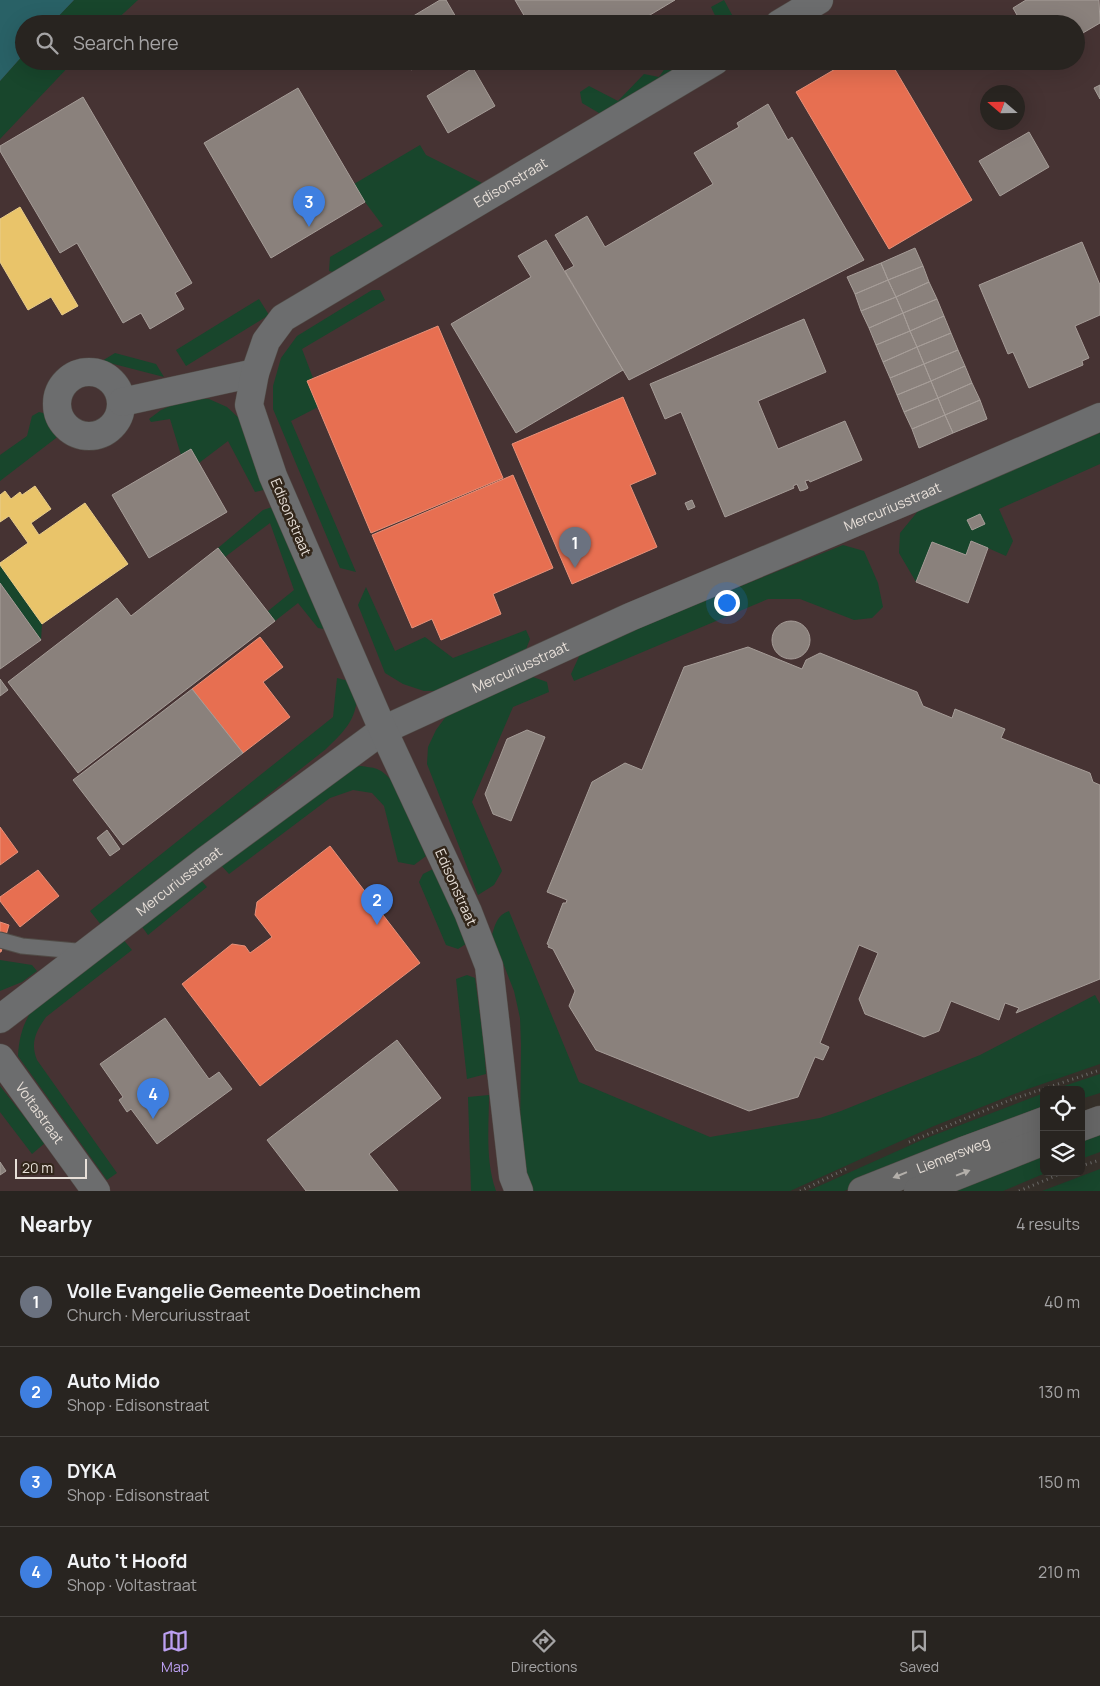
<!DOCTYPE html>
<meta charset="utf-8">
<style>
body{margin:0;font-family:Manrope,sans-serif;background:#34302d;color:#f1f3f6}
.controls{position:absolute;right:15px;bottom:15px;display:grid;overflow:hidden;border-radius:8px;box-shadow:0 5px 20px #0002}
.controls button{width:45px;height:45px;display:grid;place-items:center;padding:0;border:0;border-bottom:1px solid #44413e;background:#282420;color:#f1f3f6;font:25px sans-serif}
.compass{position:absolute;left:980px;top:85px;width:45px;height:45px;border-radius:50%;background:#282420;box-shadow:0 5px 20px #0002;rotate:290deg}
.scale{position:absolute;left:15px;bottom:12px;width:72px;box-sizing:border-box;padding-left:5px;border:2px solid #e7dfd8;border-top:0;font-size:14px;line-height:18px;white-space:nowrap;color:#e7dfd8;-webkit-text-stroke:4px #32261a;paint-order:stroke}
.you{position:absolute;left:726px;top:602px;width:18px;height:18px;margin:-12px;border:4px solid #fff;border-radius:50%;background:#1a73e8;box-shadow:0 0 0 8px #1a73e833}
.badge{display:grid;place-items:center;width:32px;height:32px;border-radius:50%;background:#bca0f2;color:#fff;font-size:16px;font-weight:700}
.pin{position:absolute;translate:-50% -41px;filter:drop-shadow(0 1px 2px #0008)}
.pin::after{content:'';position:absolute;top:26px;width:18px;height:15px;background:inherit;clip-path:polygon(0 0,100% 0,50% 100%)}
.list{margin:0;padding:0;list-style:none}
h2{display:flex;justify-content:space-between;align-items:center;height:65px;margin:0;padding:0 20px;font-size:21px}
h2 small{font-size:16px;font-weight:400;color:#a5a4a5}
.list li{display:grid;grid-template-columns:32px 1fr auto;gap:15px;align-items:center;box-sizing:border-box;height:90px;padding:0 20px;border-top:1px solid #44413e}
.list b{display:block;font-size:19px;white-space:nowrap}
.list p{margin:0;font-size:16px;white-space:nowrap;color:#a5a4a5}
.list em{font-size:16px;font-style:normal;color:#a5a4a5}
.icon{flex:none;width:28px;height:28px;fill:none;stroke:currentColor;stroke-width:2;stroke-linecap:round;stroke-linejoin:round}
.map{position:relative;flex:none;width:1100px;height:1191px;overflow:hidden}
.search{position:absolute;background:#282420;box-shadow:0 5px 20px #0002;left:15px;right:15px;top:15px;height:55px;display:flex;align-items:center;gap:12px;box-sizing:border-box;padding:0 18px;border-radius:28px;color:#a5a4a5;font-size:19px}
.sheet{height:425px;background:#282420}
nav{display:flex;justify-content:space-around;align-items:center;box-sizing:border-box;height:70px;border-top:1px solid #44413e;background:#282420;font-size:14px;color:#a5a4a5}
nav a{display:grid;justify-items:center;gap:2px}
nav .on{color:#bca0f2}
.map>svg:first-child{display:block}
.industrial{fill:#463333;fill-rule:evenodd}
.green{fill:#18462c}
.water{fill:#296166}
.homes{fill:#e9c46a;stroke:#e8cc8b}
.shops{fill:#e76f51;stroke:#e7917a}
.industry{fill:#8a817c;stroke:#a69d98}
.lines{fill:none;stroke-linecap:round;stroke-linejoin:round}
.lane-casing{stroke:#514c47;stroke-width:17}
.street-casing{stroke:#514c47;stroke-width:29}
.secondary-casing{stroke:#514c47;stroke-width:29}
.path{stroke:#6b6a68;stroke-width:3;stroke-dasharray:1 4;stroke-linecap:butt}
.lane{stroke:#6c6d6e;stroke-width:15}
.street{stroke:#6c6d6e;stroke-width:28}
.secondary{stroke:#666;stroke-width:28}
.oneway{fill:#b3afaa}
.labels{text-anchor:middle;stroke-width:5;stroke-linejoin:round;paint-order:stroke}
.street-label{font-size:14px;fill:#e7dfd8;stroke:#32261a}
</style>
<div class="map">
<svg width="1100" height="1191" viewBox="0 0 1100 1191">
<rect width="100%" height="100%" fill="#36302a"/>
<path class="industrial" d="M0,0H1100V1046L546,1191H0ZM24,24H1076V61H24ZM988,92H1018V122H988Z"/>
<path class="green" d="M74,0H138L112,24H51Z
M724,0L737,24H719L711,7Z
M24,54V61H74L0,139V81Z
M670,61H703L604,116L582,103L580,92L589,86L618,101L644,74L659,77Z
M420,145L426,155L488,186L342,274L329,271L330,257L383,226L365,202L354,184Z
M372,290H380L385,300L302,349L313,378L307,382L318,407L291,421L356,572L340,568L273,409V386L281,358L297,336Z
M259,299L269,315L186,366L176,350Z
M115,353L156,364L164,377L102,361Z
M188,398L209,399L227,407L242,421L268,489L255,492L228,441L199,463L191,449L181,455L170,419L151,422L149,419L161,410Z
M39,412L47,414L53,430L60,435L0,481V455L27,436L32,416Z
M1100,433V464L999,509L1013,541L1006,556L972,541L966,555L932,542L916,582L899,553L900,533L923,505Z
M275,506L324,629L318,628L298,603L275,621L268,611L294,590L270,523L225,557L218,548L263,510Z
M843,545L864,551L878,583L883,607L872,618L854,620L800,599H768L574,681L571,674L582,650Z
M0,565L42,624L41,640L0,583Z
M366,587L395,651L425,637L453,658L526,630L530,639L525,652L436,691H424L403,684L385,673L358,605Z
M530,676L547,682L549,692L513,707L472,802L502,871L494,885L478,895L427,764L428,747L436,730L447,715Z
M337,678L357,683C359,716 349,727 326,749L102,926L90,911L333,717Z
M361,766C366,767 372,767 377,769C402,779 416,832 426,856L414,865L398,862L384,806L372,793L353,790L330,798L229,874L218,862L344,768Z
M433,869L469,942L458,949L446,945L419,882L423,874Z
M198,877L207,887L148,935L140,924Z
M509,911L579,1082L710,1137L820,1118L841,1111L980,1055L1095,995L1100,1004V1064L1022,1091L934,1126L790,1191H531L524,1173L520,1146L521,1045L520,1018L514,991L492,935C495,925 497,915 509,911Z
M122,938L132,950L46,1017C36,1031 30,1043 37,1060L117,1173L107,1180L18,1056C19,1037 23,1024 33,1008Z
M0,960L32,965L37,971L22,982L0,991Z
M467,975L475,978L484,1045L486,1074L467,1079L456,979Z
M1100,1074V1093L1081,1099V1090H1052Z
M0,1086L45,1143L32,1154L0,1112Z
M1044,1093V1112L958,1143L844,1191H808L924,1139Z
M489,1095C489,1126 485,1161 496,1191H471L468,1097Z
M1100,1129V1152L1081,1159V1136Z
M1044,1150V1172H1048L1003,1191H943Z
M1100,1169V1191H1042Z"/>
<path class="water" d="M0,0H74L51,24H24V54L0,81Z"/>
<path class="homes" d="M20,207L78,306L62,315L51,297L28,310L0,262V219Z
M35,486L51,509L31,523L39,535L85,503L128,564L42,624L0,565V563L28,543L9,516L0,522V495L5,491L11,499L20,492L22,495Z"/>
<path class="shops" d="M849,61H890L972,200L889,249L796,92Z
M438,326L503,478L371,533L307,381Z
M623,397L656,474L630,485L657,547L572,584L512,444Z
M513,475L553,568L493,594L501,614L441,640L432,619L412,628L372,535Z
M260,637L283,667L263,682L290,717L243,753L192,689Z
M0,827L18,852L0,865Z
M330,846L420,963L260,1086L182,984L232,944L245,946L250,953L272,937L255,915L257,902Z
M38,870L59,896L20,927L0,901V897Z
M0,922L9,925L1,952H0Z"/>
<path class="industry" d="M440,0H446L460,24H400Z
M515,0H675L635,24H529Z
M1026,0H1099L1100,23L1076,37V24H1022L1013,8Z
M406,61H425L411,70Z
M473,68L495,106L448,133L427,96Z
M1100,85V99L1094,88Z
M298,88L365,202L271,258L204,143Z
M83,97L192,283L175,293L184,309L150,329L141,313L123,323L77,243L60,253L0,151V146Z
M768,104L788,140L792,137L864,260L629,380L565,271L574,266L555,235L587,216L605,247L713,184L694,153L739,127L737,123Z
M1029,132L1049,167L1000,196L979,161Z
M546,240L623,370L516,433L451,324L531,277L518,256Z
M1082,242L1100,285V315L1075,326L1089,358L1082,361L1083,365L1029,388L1013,352L1008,354L979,285Z
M915,248L923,266L888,280L881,263Z
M881,263L888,280L855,294L847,277Z
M923,266L929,282L896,297L888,280Z
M888,280L896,297L861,311L855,294Z
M929,282L937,299L903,313L896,297Z
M896,297L903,313L869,328L861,311Z
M937,299L944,316L910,331L903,313Z
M903,313L910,331L876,345L869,328Z
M944,316L951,333L917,347L910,331Z
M804,319L826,372L758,401L778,449L845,421L862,460L810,482L809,480L805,481L808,488L804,490L800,491L797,484L793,486L794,488L725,517L681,412L665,419L650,384Z
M910,331L917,347L883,362L876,345Z
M951,333L958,350L924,364L917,347Z
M917,347L924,364L890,378L883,362Z
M958,350L965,366L931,381L924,364Z
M924,364L931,381L897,395L890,378Z
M965,366L972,383L938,398L931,381Z
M931,381L938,398L904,412L897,395Z
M972,383L980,400L945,415L938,398Z
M938,398L945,415L912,429L904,412Z
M980,400L987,419L953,433L945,415Z
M945,415L953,433L919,448L912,429Z
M191,449L227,512L149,558L112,495Z
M692,500L695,507L688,510L685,503Z
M980,514L985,524L972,530L967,520Z
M971,541L988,548L968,603L916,582L932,542L966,555Z
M218,548L275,621L78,773L8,682L117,598L131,616Z
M0,583L41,640L0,669Z
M772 640a19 19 0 1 1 38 0a19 19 0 1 1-38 0Z
M748,647L802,669L806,660L820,653L917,692L923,706L952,718L955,709L1005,729L1001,738L1090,773L1093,782L1100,785V979L1016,1013L1019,1008L1005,1003L999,1020L951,1001L939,1031L924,1037L865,1014L859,999L878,953L859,945L820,1043L829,1047L823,1060L815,1057L798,1097L749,1111L596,1050L569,1006L575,991L553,949L548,947L549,945L547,944L563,903H566L567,900L547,892L592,782L625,763L642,770L684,667Z
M0,679L8,690L0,696Z
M192,689L243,753L123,845L73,780Z
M527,730L545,737L511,821L493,814L485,794L507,739Z
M107,830L120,849L110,856L97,838Z
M165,1018L209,1079L219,1072L232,1089L157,1144L131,1109L127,1112L119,1100L123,1097L100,1064Z
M397,1040L441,1098L369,1154L398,1191H306L267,1140Z
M0,1162L6,1171L0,1175Z"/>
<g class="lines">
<g class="lane-casing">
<path id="lane" d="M0,940L22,946L87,952"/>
</g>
<g class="street-casing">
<g id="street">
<path d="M779,24L819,0"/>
<circle cx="89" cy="404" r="32"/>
<path d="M122,402L255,373"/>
<path id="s1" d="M0,1019L205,861L383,730L630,617L911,499L1100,417"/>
<path id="s2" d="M0,1058L96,1191"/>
<path id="s3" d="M519,1191L513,1176L489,966L468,912L383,730L273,476L249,405L255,373L266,341L283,318L715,61"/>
</g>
</g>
<g class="secondary-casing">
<g id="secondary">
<path d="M1081,1127L1100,1120"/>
<path id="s4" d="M862,1191L963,1151L1044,1121"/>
<path d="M918,1191L1044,1141"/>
</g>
</g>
<path class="path" d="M909,1142L1010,1100L1100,1070
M1081,1166L1100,1160
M800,1191L846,1169
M1019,1191L1065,1172"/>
<use href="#lane" class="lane"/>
<use href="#street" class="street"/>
<use href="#secondary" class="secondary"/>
</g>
<defs><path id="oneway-solid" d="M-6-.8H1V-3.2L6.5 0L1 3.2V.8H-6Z" transform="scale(1.25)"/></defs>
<g class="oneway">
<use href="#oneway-solid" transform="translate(963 1173) rotate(-21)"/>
<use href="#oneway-solid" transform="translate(900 1175) rotate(158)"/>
</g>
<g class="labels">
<g class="street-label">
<text dy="5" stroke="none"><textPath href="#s3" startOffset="1198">Edisonstraat</textPath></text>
<text dy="5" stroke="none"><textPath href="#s1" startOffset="1036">Mercuriusstraat</textPath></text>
<text transform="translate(291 517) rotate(67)" y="5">Edisonstraat</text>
<text dy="5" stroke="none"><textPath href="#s1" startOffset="631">Mercuriusstraat</textPath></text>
<text dy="5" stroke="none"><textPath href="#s1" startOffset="226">Mercuriusstraat</textPath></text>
<text transform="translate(456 887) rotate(66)" y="5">Edisonstraat</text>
<text dy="5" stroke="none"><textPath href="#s2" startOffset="68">Voltastraat</textPath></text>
<text dy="5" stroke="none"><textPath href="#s4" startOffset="98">Liemersweg</textPath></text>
</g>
</g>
</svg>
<div class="controls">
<button><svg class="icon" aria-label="locate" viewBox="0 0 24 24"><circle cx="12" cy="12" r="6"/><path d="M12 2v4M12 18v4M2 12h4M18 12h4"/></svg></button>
<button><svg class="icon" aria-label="layers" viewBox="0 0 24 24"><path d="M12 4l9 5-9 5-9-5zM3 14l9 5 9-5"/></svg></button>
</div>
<svg class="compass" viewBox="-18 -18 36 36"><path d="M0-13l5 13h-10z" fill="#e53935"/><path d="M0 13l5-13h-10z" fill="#a5a4a5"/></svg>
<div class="scale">20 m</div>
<div class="you"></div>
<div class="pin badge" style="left:575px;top:568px;background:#6b7280">1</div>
<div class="pin badge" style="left:377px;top:925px;background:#3f7fe0">2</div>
<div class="pin badge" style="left:309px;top:227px;background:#3f7fe0">3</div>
<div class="pin badge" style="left:153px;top:1119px;background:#3f7fe0">4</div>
<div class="search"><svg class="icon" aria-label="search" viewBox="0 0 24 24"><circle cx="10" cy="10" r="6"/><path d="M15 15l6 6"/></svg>Search here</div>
</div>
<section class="sheet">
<h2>Nearby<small>4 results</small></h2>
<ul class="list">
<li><span class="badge" style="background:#6b7280">1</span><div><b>Volle Evangelie Gemeente Doetinchem</b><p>Church · Mercuriusstraat</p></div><em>40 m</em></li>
<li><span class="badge" style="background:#3f7fe0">2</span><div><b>Auto Mido</b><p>Shop · Edisonstraat</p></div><em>130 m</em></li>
<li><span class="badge" style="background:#3f7fe0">3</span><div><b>DYKA</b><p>Shop · Edisonstraat</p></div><em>150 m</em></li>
<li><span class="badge" style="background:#3f7fe0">4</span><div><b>Auto 't Hoofd</b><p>Shop · Voltastraat</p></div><em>210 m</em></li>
</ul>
</section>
<nav>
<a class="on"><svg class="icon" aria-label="map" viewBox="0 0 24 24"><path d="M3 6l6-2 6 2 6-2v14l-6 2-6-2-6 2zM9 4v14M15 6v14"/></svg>Map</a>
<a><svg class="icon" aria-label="directions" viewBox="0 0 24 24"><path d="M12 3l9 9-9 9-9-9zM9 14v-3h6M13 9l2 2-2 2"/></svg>Directions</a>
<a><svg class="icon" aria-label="saved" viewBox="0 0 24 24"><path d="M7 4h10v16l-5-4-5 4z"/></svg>Saved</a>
</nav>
